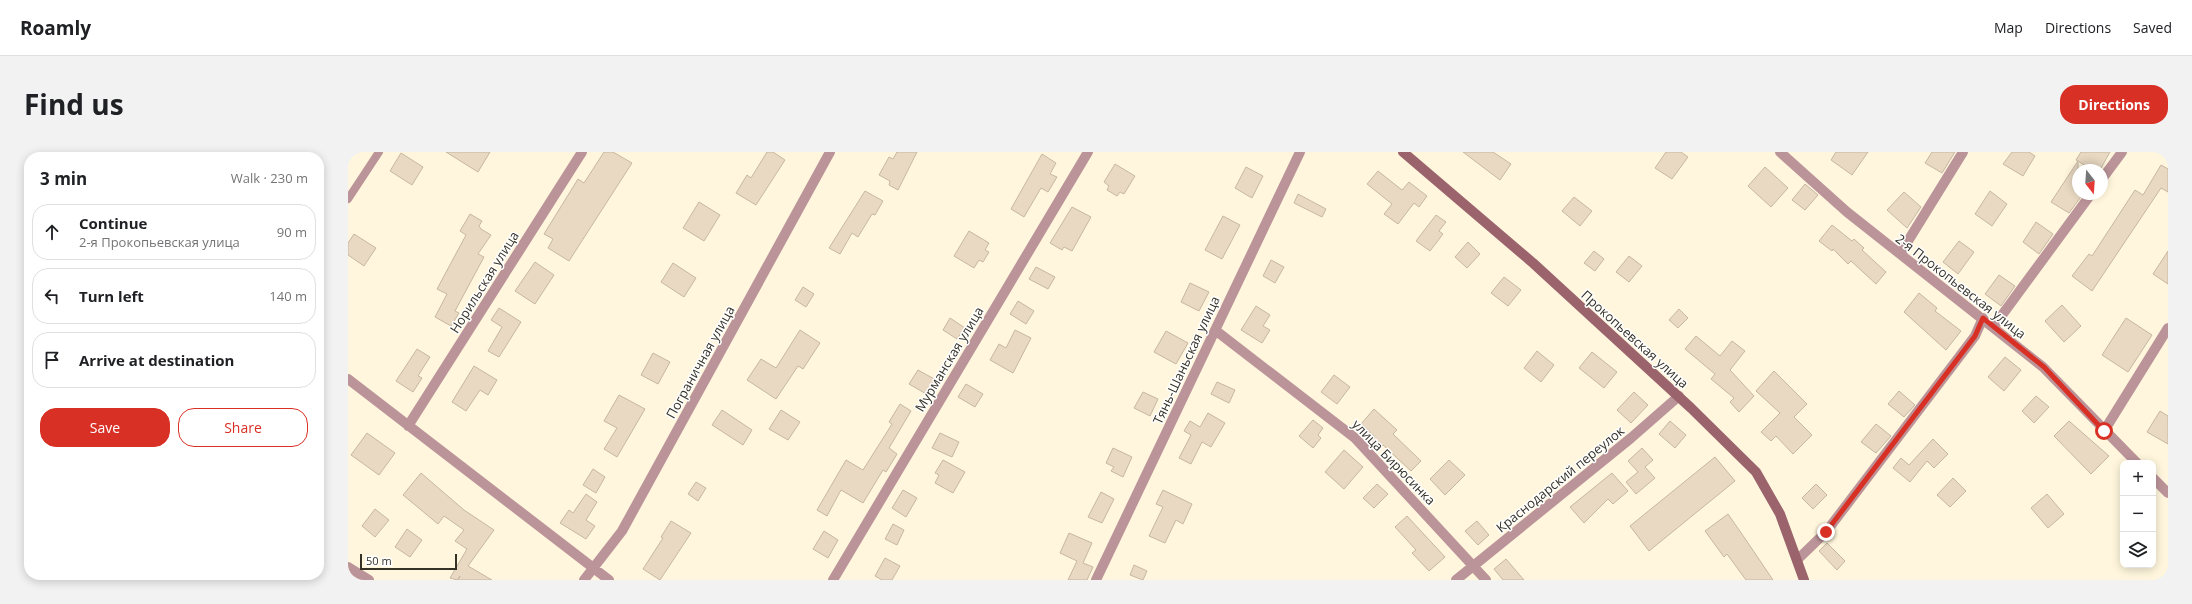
<!DOCTYPE html>
<meta charset="utf-8">
<style>
body{margin:0;font-family:"Open Sans",sans-serif;background:#f2f2f2;color:#202124}
.controls{position:absolute;right:12px;bottom:12px;display:grid;overflow:hidden;border-radius:8px;box-shadow:0 2px 10px #0003}
.controls button{width:36px;height:36px;display:grid;place-items:center;padding:0;border:0;border-bottom:1px solid #e0e0e0;background:#fff;color:#202124;font:20px sans-serif}
.compass{position:absolute;left:1724px;top:12px;width:36px;height:36px;border-radius:50%;background:#fff;box-shadow:0 2px 10px #0003;rotate:163deg}
.scale{position:absolute;left:12px;bottom:10px;width:97px;box-sizing:border-box;padding-left:4px;border:2px solid #343127;border-top:0;font-size:11px;line-height:14px;white-space:nowrap;color:#343127;-webkit-text-stroke:3px #fff;paint-order:stroke}
.stop{position:absolute;width:12px;height:12px;margin:-9px;border:3px solid #d93025;border-radius:50%;background:#fff}
.stop.end{background:#d93025;border-color:#fff;box-shadow:0 1px 4px #0008}
.list{margin:0;padding:0;list-style:none}
h2{display:flex;justify-content:space-between;align-items:center;height:52px;margin:0;padding:0 16px;font-size:17px}
h2 small{font-size:13px;font-weight:400;color:#757577}
.list li{display:grid;grid-template-columns:26px 1fr auto;gap:12px;align-items:center;box-sizing:border-box;height:56px;margin:0 8px 8px;padding:0 8px;border:1px solid #e0e0e0;border-radius:16px}
.list b{display:block;font-size:15px;white-space:nowrap}
.list p{margin:0;font-size:13px;white-space:nowrap;color:#757577}
.list em{font-size:13px;font-style:normal;color:#757577}
.actions{display:flex;gap:8px;padding:12px 16px}
.actions a{flex:1;padding:9px 0;border:1px solid #d93025;border-radius:16px;text-align:center;font-size:14px;color:#d93025}
.actions .main{background:#d93025;color:#fff}
.icon{flex:none;width:22px;height:22px;fill:none;stroke:currentColor;stroke-width:2;stroke-linecap:round;stroke-linejoin:round}
.map{position:relative;flex:none;width:1820px;height:428px;overflow:hidden;border-radius:16px}
header{display:flex;align-items:center;gap:24px;box-sizing:border-box;height:56px;padding:0 20px;background:#fff;border-bottom:1px solid #e0e0e0}
header strong{font-size:19px}
nav{display:flex;gap:22px;margin-inline-start:auto;font-size:14px}
.intro{display:flex;align-items:center;justify-content:space-between;box-sizing:border-box;height:96px;padding:0 24px}
h1{margin:0;font-size:28px}
.button{padding:10px 18px;border-radius:16px;background:#d93025;color:#fff;font-size:14px;font-weight:700}
main{display:flex;gap:24px;padding:0 24px}
aside{flex:1;background:#fff;border-radius:16px;box-shadow:0 2px 10px #0003}
.map>svg:first-child{display:block}
.building{fill:#e9d9c3;stroke:#c6b7a2}
.lines{fill:none;stroke-linecap:round;stroke-linejoin:round}
.service{stroke:#bb9499;stroke-width:8}
.minor{stroke:#bb9499;stroke-width:10}
.secondary{stroke:#9b646c;stroke-width:10}
.route{stroke:#d93025;stroke-width:5}
.labels{text-anchor:middle;stroke-width:3;stroke-linejoin:round;paint-order:stroke}
.street-label{font-size:13px;fill:#343127;stroke:#fff}
</style>
<header>
<strong>Roamly</strong>
<nav><a>Map</a><a>Directions</a><a>Saved</a></nav>
</header>
<div class="intro"><h1>Find us</h1><a class="button">Directions</a></div>
<main>
<aside>
<h2>3 min<small>Walk · 230 m</small></h2>
<ul class="list">
<li><svg class="icon" aria-label="ahead" viewBox="0 0 24 24"><path d="M12 20V5M6 11l6-6 6 6"/></svg><div><b>Continue</b><p>2-я Прокопьевская улица</p></div><em>90 m</em></li>
<li><svg class="icon" aria-label="left" viewBox="0 0 24 24"><path d="M17 20v-9H6M10 6l-5 5 5 5"/></svg><div><b>Turn left</b></div><em>140 m</em></li>
<li><svg class="icon" aria-label="arrive" viewBox="0 0 24 24"><path d="M6 21V4h12l-3 4 3 4H6"/></svg><div><b>Arrive at destination</b></div></li>
</ul>
<div class="actions"><a class="main">Save</a><a>Share</a></div>
</aside>
<div class="map">
<svg width="1820" height="428" viewBox="0 0 1820 428">
<rect width="100%" height="100%" fill="#fff6dd"/>
<path class="building" d="M98,0H142L130,20Z
M256,0H265L284,11L221,109L200,96L205,87L196,82L230,27L236,31Z
M419,0H425L437,8L408,53L388,41L399,23L403,26Z
M549,0H569L550,38L541,33L542,29L531,23L541,5L545,7Z
M1115,0H1145L1163,12L1152,28Z
M1318,0H1333L1340,5L1324,27L1307,16Z
M1488,0H1520L1504,23L1483,8Z
M1584,0H1607L1594,21L1577,11Z
M1664,0H1681L1687,4L1675,24L1655,12Z
M1733,0H1762L1752,18H1744L1730,9V42H1735L1721,61L1703,50L1730,9L1728,8Z
M53,1L75,15L64,33L42,19Z
M694,2L708,11L702,22L709,25L700,40L693,36L676,65L663,57Z
M767,12L787,24L776,42L772,40L769,44L759,38L761,34L756,30Z
M1813,13L1820,17V40L1813,36L1744,139L1724,124L1741,102L1744,104L1787,38L1795,43Z
M898,15L915,24L904,46L887,36Z
M1417,15L1440,36L1423,55L1400,34Z
M1030,19L1054,38L1061,30L1079,44L1071,55L1066,51L1050,72L1036,62L1044,52L1019,32Z
M1457,32L1470,43L1457,58L1444,48Z
M517,39L535,49L527,63L524,62L510,85L504,81L492,102L481,96Z
M1642,39L1659,52L1644,74L1627,62Z
M1556,40L1573,55L1559,76L1539,58Z
M950,42L978,57L974,65L946,51Z
M1226,45L1244,59L1232,74L1214,59Z
M351,50L372,63L356,89L335,76Z
M724,55L743,65L724,99L716,95L714,98L702,91Z
M122,62L134,69L131,74L133,77L143,83L130,102L136,105L107,159L111,161L103,174L87,165L99,142L89,137L118,83L112,79Z
M1088,63L1098,70L1091,79L1095,82L1082,99L1068,89Z
M875,64L892,73L874,107L857,98Z
M1688,70L1705,82L1691,102L1675,90Z
M1484,73L1504,89L1506,87L1516,96L1514,98L1538,120L1528,132L1503,109L1500,112L1485,97L1484,99L1471,89Z
M621,79L641,91L637,98L641,100L635,110L631,108L626,116L606,104Z
M6,82L28,96L16,114L0,103V91Z
M1611,89L1626,100L1610,122L1595,110Z
M1120,90L1132,102L1119,116L1107,105Z
M1246,99L1256,107L1247,119L1236,111Z
M1820,99V132L1805,122Z
M1281,104L1294,114L1281,130L1268,120Z
M923,108L936,115L927,131L915,124Z
M187,110L206,123L187,152L167,139Z
M325,111L348,126L336,145L313,130Z
M688,115L707,125L700,137L681,127Z
M1651,123L1667,134L1653,154L1637,142Z
M1156,125L1173,138L1160,154L1143,141Z
M842,131L861,140L851,159L833,150Z
M455,135L466,142L458,155L447,148Z
M1571,141L1589,156L1587,159L1613,179L1598,198L1556,160Z
M670,149L686,159L678,172L662,162Z
M1714,153L1733,174L1716,190L1697,169Z
M908,154L922,163L915,174L922,178L914,191L893,178Z
M151,156L173,170L151,205L140,199L154,175L143,168Z
M1331,157L1340,166L1330,176L1321,168Z
M602,166L617,176L609,187L595,178Z
M1778,166L1804,183L1780,220L1754,203Z
M452,178L472,191L455,217L450,214L428,247L399,228L413,207L428,216Z
M667,178L683,186L665,221L642,208L651,192L658,196Z
M818,179L840,191L828,212L806,200Z
M1348,184L1372,204L1384,189L1397,199L1382,218L1406,244L1391,260L1382,250L1386,246L1363,227L1367,222L1337,197Z
M69,197L82,205L70,224L74,226L65,240L48,229Z
M1189,199L1206,213L1193,230L1176,216Z
M1244,200L1269,220L1256,236L1231,216Z
M305,201L322,210L310,232L293,223Z
M1657,205L1673,218L1656,239L1640,225Z
M126,214L149,228L140,243L132,238L118,259L104,250Z
M570,218L588,228L580,243L561,232Z
M1426,219L1459,252L1446,265L1464,283L1445,302L1428,284L1423,289L1413,280L1432,261L1408,239Z
M986,223L1002,235L989,252L973,240Z
M869,230L887,238L881,251L863,242Z
M618,232L635,242L627,255L610,245Z
M1551,239L1567,253L1556,265L1540,252Z
M795,240L810,247L802,264L786,256Z
M1286,240L1300,253L1283,271L1269,258Z
M271,243L297,257L269,305L256,297L269,276L256,269Z
M1688,244L1701,255L1686,271L1674,259Z
M552,252L563,259L541,296L549,302L538,320L535,318L515,351L493,338L479,364L469,358L498,308L515,318L544,272L541,270Z
M1026,257L1049,278L1045,282L1073,309L1063,319L1035,293L1032,296L1023,288L1027,285L1013,272Z
M374,258L404,278L395,293L364,273Z
M433,258L452,270L440,288L421,277Z
M1812,259L1820,264V292L1799,280Z
M860,261L877,271L863,295L854,290L843,312L831,306L843,283L836,279L842,269L852,275Z
M965,268L975,276L970,283L973,286L965,296L951,284Z
M1322,269L1338,283L1327,296L1311,282Z
M1721,269L1761,304L1743,322L1706,284Z
M1528,272L1543,284L1528,301L1513,290Z
M19,281L47,301L31,323L3,303Z
M592,281L611,290L604,305L584,296Z
M1585,287L1600,302L1586,316L1579,309L1562,330L1545,316L1553,306L1561,313Z
M765,296L784,305L775,325L763,319L766,315L758,311Z
M1294,296L1305,308L1297,315L1307,326L1288,342L1278,330L1290,320L1280,309Z
M996,298L1015,315L996,337L977,320Z
M1367,305L1387,329L1301,399L1282,374Z
M595,308L617,320L605,341L587,331L591,323L587,321Z
M1101,308L1117,323L1097,343L1082,327Z
M245,317L257,325L248,341L235,333Z
M73,321L116,358L146,378L120,414L144,428H110L112,424L109,428L102,426L119,397L107,389L116,378L96,364L90,372L55,343Z
M1264,321L1280,339L1265,352L1260,347L1236,371L1222,355Z
M1605,326L1618,339L1602,355L1589,343Z
M348,330L358,336L350,349L340,342Z
M1029,332L1040,342L1026,356L1015,346Z
M1468,332L1479,343L1465,357L1454,346Z
M555,338L569,346L558,365L544,356Z
M815,338L844,352L835,372L828,368L817,391L801,384L815,355L808,352Z
M753,340L766,347L754,371L740,365Z
M238,342L249,350L238,368L247,374L238,387L212,371L221,358L225,361Z
M1699,342L1716,362L1700,376L1683,356Z
M27,357L41,368L27,385L14,374Z
M1380,362L1398,388L1425,428H1398L1379,402L1376,405L1357,379Z
M1059,364L1097,405L1081,419L1064,401L1068,398L1047,375Z
M323,369L343,381L312,428L295,417L315,386L313,385Z
M1129,369L1141,383L1130,393L1117,379Z
M545,372L556,378L549,393L537,387Z
M59,377L74,388L62,405L47,395Z
M476,379L490,388L480,406L465,397Z
M721,381L744,391L735,411L745,415L739,428H720L729,409L712,401Z
M1479,391L1497,409L1489,418L1471,399Z
M537,406L552,414L544,428H534L527,424Z
M1158,407L1176,428H1155L1146,417Z
M786,413L799,419L795,428L782,423Z"/>
<g class="lines">
<path class="service" d="M0,47L31,0"/>
<path class="minor" d="M1432,0L1499,60L1695,215L1789,311
M1754,27L1774,0
M1552,102L1615,0
M1646,174L1743,42
M867,178L1007,286L1138,428
M0,227L261,428
M60,274L234,0
M1756,279L1820,176
M1805,326L1820,341
M1450,407L1478,380L1627,184L1635,166
M0,415L21,428
M236,428L274,379L482,0
M485,428L740,0
M748,428L952,0
M1108,428L1283,286L1331,244"/>
<path class="secondary" d="M1055,0L1185,111L1343,256L1408,320L1432,362L1456,428"/>
</g>
<g class="lines">
<path class="route" d="M1478,380L1627,184L1635,166L1696,215L1756,279"/>
</g>
<g class="labels">
<g class="street-label">
<text transform="translate(136 130) rotate(-58)" y="5">Норильская улица</text>
<text transform="translate(1613 134) rotate(38)" y="5">2-я Прокопьевская улица</text>
<text transform="translate(1287 187) rotate(42)" y="5">Прокопьевская улица</text>
<text transform="translate(601 207) rotate(-59)" y="5">Мурманская улица</text>
<text transform="translate(838 208) rotate(-65)" y="5">Тянь-Шаньская улица</text>
<text transform="translate(352 210) rotate(-61)" y="5">Пограничная улица</text>
<text transform="translate(1046 310) rotate(46)" y="5">улица Бирюсинка</text>
<text transform="translate(1212 327) rotate(-39)" y="5">Краснодарский переулок</text>
</g>
</g>
</svg>
<div class="controls">
<button>+</button>
<button>−</button>
<button><svg class="icon" aria-label="layers" viewBox="0 0 24 24"><path d="M12 4l9 5-9 5-9-5zM3 14l9 5 9-5"/></svg></button>
</div>
<svg class="compass" viewBox="-18 -18 36 36"><path d="M0-13l5 13h-10z" fill="#e53935"/><path d="M0 13l5-13h-10z" fill="#757577"/></svg>
<div class="scale">50 m</div>
<div class="stop" style="left:1756px;top:279px"></div>
<div class="stop end" style="left:1478px;top:380px"></div>
</div>
</main>
